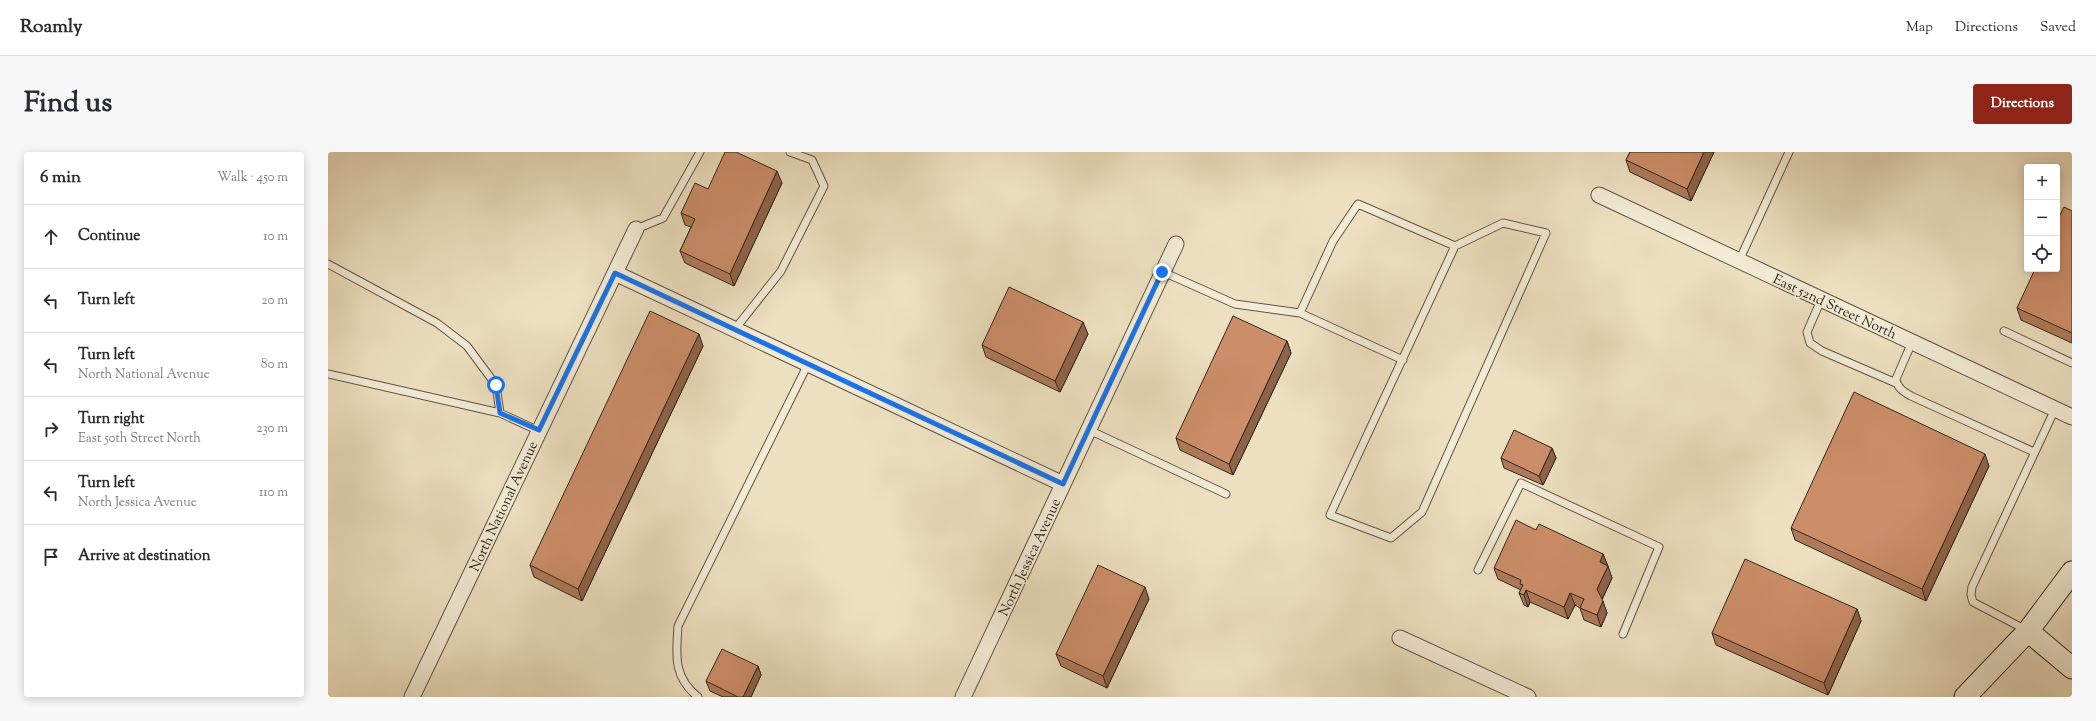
<!DOCTYPE html>
<meta charset="utf-8">
<style>
body{margin:0;font-family:"Sorts Mill Goudy",serif;background:#f7f7f7;color:#2b2b33}
.controls{position:absolute;right:12px;top:12px;display:grid;overflow:hidden;border-radius:4px;box-shadow:0 2px 10px #0003}
.controls button{width:36px;height:36px;display:grid;place-items:center;padding:0;border:0;border-bottom:1px solid #e1e1e2;background:#fff;color:#2b2b33;font:20px sans-serif}
.stop{position:absolute;width:12px;height:12px;margin:-9px;border:3px solid #1a73e8;border-radius:50%;background:#fff}
.stop.end{background:#1a73e8;border-color:#fff;box-shadow:0 1px 4px #0008}
.list{margin:0;padding:0;list-style:none}
h2{display:flex;justify-content:space-between;align-items:center;height:52px;margin:0;padding:0 16px;font-size:17px}
h2 small{font-size:13px;font-weight:400;color:#7c7c81}
.list li{display:grid;grid-template-columns:26px 1fr auto;gap:12px;align-items:center;box-sizing:border-box;height:64px;padding:0 16px;border-top:1px solid #e1e1e2}
.list b{display:block;font-size:15px;white-space:nowrap}
.list p{margin:0;font-size:13px;white-space:nowrap;color:#7c7c81}
.list em{font-size:13px;font-style:normal;color:#7c7c81}
.icon{flex:none;width:22px;height:22px;fill:none;stroke:currentColor;stroke-width:2;stroke-linecap:round;stroke-linejoin:round}
.map{position:relative;flex:none;width:1744px;height:545px;overflow:hidden;border-radius:4px}
header{display:flex;align-items:center;gap:24px;box-sizing:border-box;height:56px;padding:0 20px;background:#fff;border-bottom:1px solid #e1e1e2}
header strong{font-size:19px}
nav{display:flex;gap:22px;margin-inline-start:auto;font-size:14px}
.intro{display:flex;align-items:center;justify-content:space-between;box-sizing:border-box;height:96px;padding:0 24px}
h1{margin:0;font-size:28px}
.button{padding:10px 18px;border-radius:4px;background:#8f2418;color:#fff;font-size:14px;font-weight:700}
main{display:flex;gap:24px;padding:0 24px}
aside{flex:1;background:#fff;border-radius:4px;box-shadow:0 2px 10px #0003}
.map>svg:first-child{display:block}
.lines{fill:none;stroke-linecap:round;stroke-linejoin:round}
.lane-casing{stroke:#5f5545;stroke-width:9}
.street-casing{stroke:#5f5545;stroke-width:17}
.secondary-casing{stroke:#30271c;stroke-width:23}
.lane{stroke:#f3ebd6;stroke-width:7}
.street{stroke:#f3ebd6;stroke-width:15}
.secondary{stroke:#f3ebd6;stroke-width:21}
.wall{fill:#af7a5a;stroke:#30271c}
.shaded-wall{fill:#8f634a;stroke:#30271c}
.building{fill:#cc8e69;stroke:#30271c}
.route{stroke:#1a73e8;stroke-width:5}
.labels{text-anchor:middle;stroke-width:3;stroke-linejoin:round;paint-order:stroke}
.street-label{font-size:14px;fill:#30271c;stroke:#f3ebd6}
</style>
<header>
<strong>Roamly</strong>
<nav><a>Map</a><a>Directions</a><a>Saved</a></nav>
</header>
<div class="intro"><h1>Find us</h1><a class="button">Directions</a></div>
<main>
<aside>
<h2>6 min<small>Walk · 450 m</small></h2>
<ul class="list">
<li><svg class="icon" aria-label="ahead" viewBox="0 0 24 24"><path d="M12 20V5M6 11l6-6 6 6"/></svg><div><b>Continue</b></div><em>10 m</em></li>
<li><svg class="icon" aria-label="left" viewBox="0 0 24 24"><path d="M17 20v-9H6M10 6l-5 5 5 5"/></svg><div><b>Turn left</b></div><em>20 m</em></li>
<li><svg class="icon" aria-label="left" viewBox="0 0 24 24"><path d="M17 20v-9H6M10 6l-5 5 5 5"/></svg><div><b>Turn left</b><p>North National Avenue</p></div><em>80 m</em></li>
<li><svg class="icon" aria-label="right" viewBox="0 0 24 24"><path d="M7 20v-9h11M14 6l5 5-5 5"/></svg><div><b>Turn right</b><p>East 50th Street North</p></div><em>230 m</em></li>
<li><svg class="icon" aria-label="left" viewBox="0 0 24 24"><path d="M17 20v-9H6M10 6l-5 5 5 5"/></svg><div><b>Turn left</b><p>North Jessica Avenue</p></div><em>110 m</em></li>
<li><svg class="icon" aria-label="arrive" viewBox="0 0 24 24"><path d="M6 21V4h12l-3 4 3 4H6"/></svg><div><b>Arrive at destination</b></div></li>
</ul>
</aside>
<div class="map">
<svg width="1744" height="545" viewBox="0 0 1744 545">
<rect width="100%" height="100%" fill="#ede0c0"/>
<filter id="stains"><feTurbulence type="fractalNoise" baseFrequency=".005" numOctaves="4"/><feColorMatrix values="0 0 0 0 .2 0 0 0 0 .09 0 0 0 0 .02 0 0 0 .5 -.17"/></filter>
<radialGradient id="worn" r=".72"><stop offset=".6" stop-color="#630" stop-opacity="0"/><stop offset="1" stop-color="#630" stop-opacity=".3"/></radialGradient>
<g class="lines">
<g class="lane-casing">
<path id="lane" d="M308,77L335,66L372,0
M1411,109L1461,0
M0,112L109,171L139,194L168,233L172,261
M835,120L907,152L972,161L1005,89L1030,52L1127,94L1002,363L1063,386L1094,360L1218,81L1175,71L1127,94
M1493,148L1479,180L1482,191L1494,199L1568,231
M972,161L1075,208
M407,177L453,119L496,34L484,8L462,0
M1676,179L1744,211
M1584,190L1568,227C1569,236 1576,240 1583,244L1706,300
M0,222L172,261L211,279
M761,278L898,342
M1150,418L1193,331L1331,395L1295,482
M1698,478L1645,450L1643,443L1644,435L1727,257
M370,545C345,525 348,503 350,474L480,212"/>
</g>
<g class="street-casing">
<path id="street" d="M1271,43L1744,265
M287,121L735,332
M1072,486L1200,545
M84,545L308,77
M635,545L848,92"/>
</g>
<g class="secondary-casing">
<path id="secondary" d="M1700,479L1744,516
M1637,545L1700,479L1744,420"/>
</g>
<use href="#lane" class="lane"/>
<use href="#street" class="street"/>
<use href="#secondary" class="secondary"/>
</g>
<path class="wall" d="M1302,0H1386L1363,49L1302,20L1298,8Z
M454,31L406,134L357,111L352,99L363,75L357,73L353,61L380,37Z
M1744,59V191L1693,168L1689,156Z
M760,182L732,240L658,205L654,193Z
M959,189L963,201L905,323L852,298L848,286Z
M375,194L254,449L206,425L202,413Z
M1224,296L1228,306L1215,333L1176,316L1173,306Z
M1661,314L1598,449L1467,388L1463,376Z
M1208,378L1275,402L1284,426L1274,448L1279,461L1273,475L1256,468L1252,456L1247,453L1240,467L1202,450L1200,455L1196,453L1191,441L1193,438L1170,427L1166,416Z
M821,447L779,536L733,514L728,502Z
M1529,457L1533,469L1500,543L1388,493L1384,481Z
M430,514L433,523L423,545H395L382,539L378,529Z"/>
<path class="shaded-wall" d="M1376,0H1386L1363,49L1359,37Z
M449,19L454,31L406,134L402,122Z
M755,170L760,182L732,240L727,229Z
M371,182L375,194L254,449L250,437Z
M959,189L963,201L905,323L901,312Z
M1224,296L1228,306L1215,333L1211,324Z
M1657,302L1661,314L1598,449L1594,437Z
M1275,402L1280,414L1272,410Z
M1280,414L1284,426L1273,449L1269,437Z
M817,435L821,447L779,536L775,524Z
M1198,438L1202,450L1200,455L1196,443Z
M1242,441L1247,453L1240,467L1236,455Z
M1275,449L1279,461L1273,475L1269,463Z
M1529,457L1533,469L1500,543L1496,531Z
M430,514L433,523L423,545H415Z"/>
<path class="building" d="M397,0H408L449,19L402,122L352,99L367,67L353,61L367,31L380,37Z
M1302,0H1376L1359,37L1298,8Z
M1736,55L1744,59V181L1689,156L1707,117H1729V69Z
M681,135L755,170L727,229L654,193Z
M322,159L371,182L250,437L202,413Z
M905,164L959,189L901,312L848,286Z
M1526,240L1657,302L1594,437L1463,376Z
M1186,278L1224,296L1211,324L1173,306Z
M1188,368L1208,378L1211,372L1275,402L1272,410L1280,414L1269,437L1275,449L1269,463L1252,456L1256,447L1242,441L1236,455L1198,438L1196,443L1191,441L1195,433L1192,432L1193,428L1166,416Z
M1417,407L1529,457L1496,531L1384,481Z
M770,413L817,435L775,524L728,502Z
M394,497L430,514L415,545H410L378,529Z"/>
<g class="lines">
<path class="route" d="M168,233L172,261L211,278L287,121L735,332L834,120"/>
</g>
<g class="labels">
<g class="street-label">
<text transform="translate(1507 154) rotate(25)" y="5">East 52nd Street North</text>
<text transform="translate(175 354) rotate(-65)" y="5">North National Avenue</text>
<text transform="translate(701 405) rotate(-65)" y="5">North Jessica Avenue</text>
</g>
</g>
<rect width="100%" height="100%" filter="url(#stains)"/>
<rect width="100%" height="100%" fill="url(#worn)"/>
</svg>
<div class="controls">
<button>+</button>
<button>−</button>
<button><svg class="icon" aria-label="locate" viewBox="0 0 24 24"><circle cx="12" cy="12" r="6"/><path d="M12 2v4M12 18v4M2 12h4M18 12h4"/></svg></button>
</div>
<div class="stop" style="left:168px;top:233px"></div>
<div class="stop end" style="left:834px;top:120px"></div>
</div>
</main>
